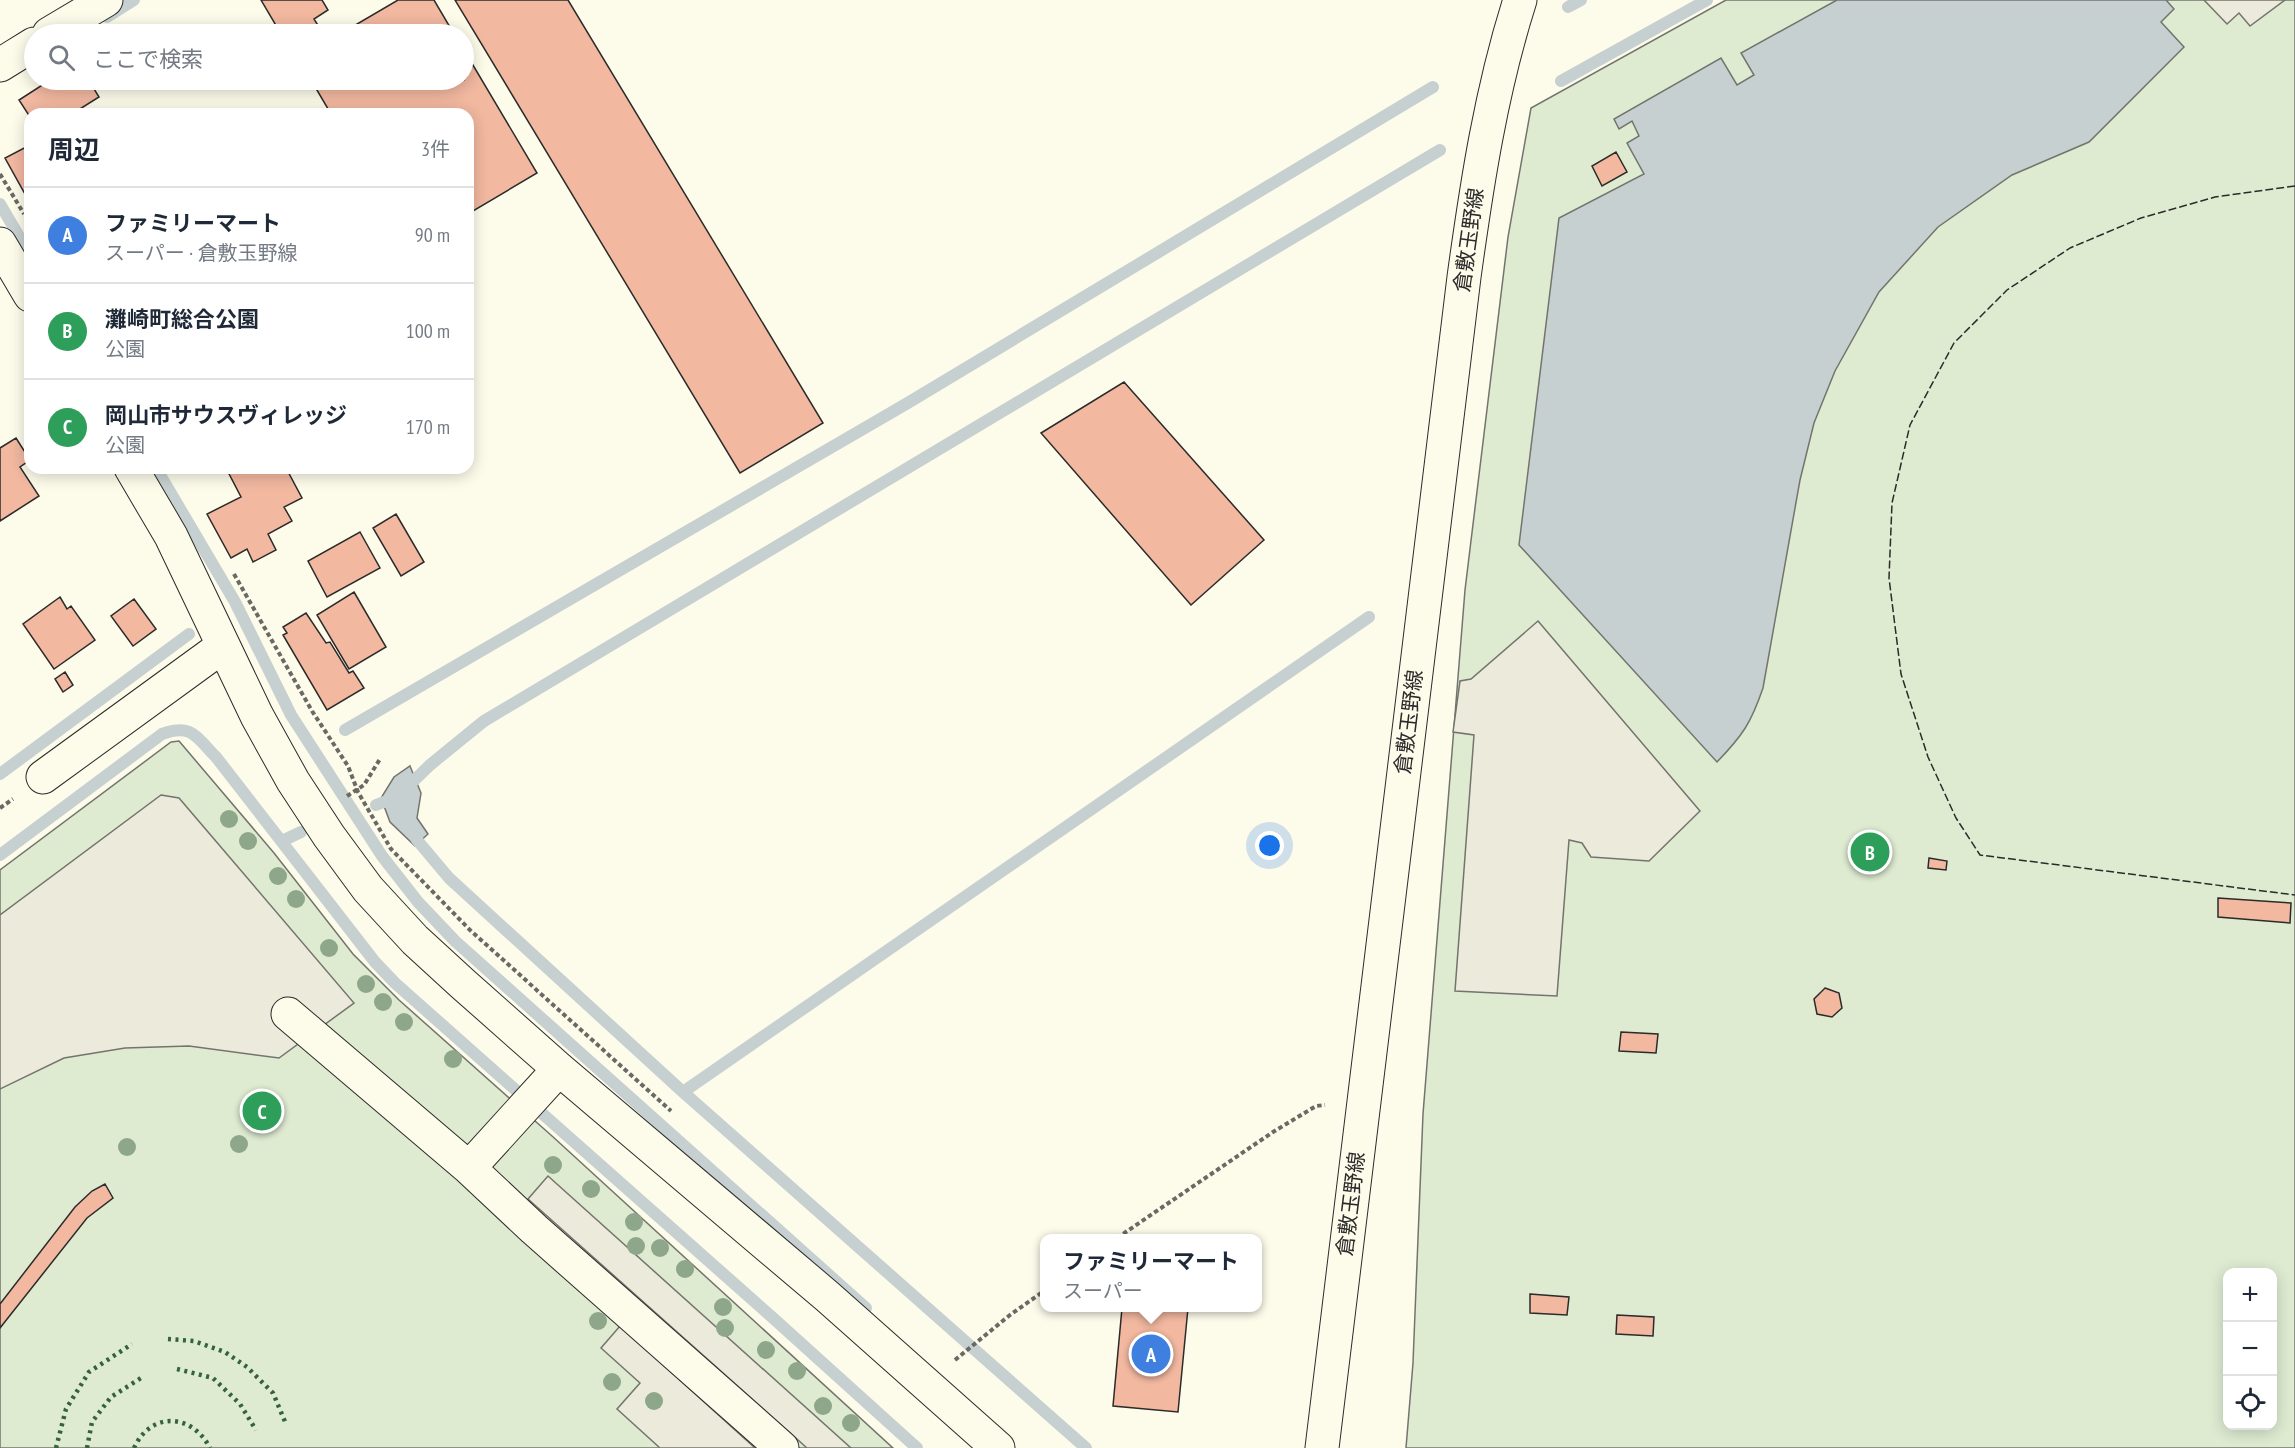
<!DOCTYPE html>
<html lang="ja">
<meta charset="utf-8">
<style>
body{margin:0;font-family:"PT Sans Narrow","Noto Sans JP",sans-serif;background:#f6f6f7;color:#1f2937}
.controls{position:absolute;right:18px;bottom:18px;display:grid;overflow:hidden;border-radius:12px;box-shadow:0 3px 15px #0003}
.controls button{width:54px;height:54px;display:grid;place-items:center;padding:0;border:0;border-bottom:2px solid #e0e1e3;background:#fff;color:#1f2937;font:30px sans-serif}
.you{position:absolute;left:1270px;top:846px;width:21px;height:21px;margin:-15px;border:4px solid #fff;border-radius:50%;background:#1a73e8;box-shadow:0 0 0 9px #1a73e833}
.badge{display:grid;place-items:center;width:39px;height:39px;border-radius:50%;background:#c62828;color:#fff;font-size:20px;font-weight:700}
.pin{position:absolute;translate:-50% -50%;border:3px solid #fff;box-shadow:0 2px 6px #0006}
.popup{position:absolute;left:1040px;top:1234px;width:222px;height:78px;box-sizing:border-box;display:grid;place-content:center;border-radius:12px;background:#fff;filter:drop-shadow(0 2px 4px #0005);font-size:20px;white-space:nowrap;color:#747a83}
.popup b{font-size:22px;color:#1f2937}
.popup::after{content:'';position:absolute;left:50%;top:100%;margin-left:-12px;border:12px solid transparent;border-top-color:#fff}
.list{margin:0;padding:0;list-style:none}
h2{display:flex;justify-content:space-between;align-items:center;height:78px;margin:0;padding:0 24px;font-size:26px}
h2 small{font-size:20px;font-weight:400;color:#747a83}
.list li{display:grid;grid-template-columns:39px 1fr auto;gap:18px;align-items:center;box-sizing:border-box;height:96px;padding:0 24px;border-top:2px solid #e0e1e3}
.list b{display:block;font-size:22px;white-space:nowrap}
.list p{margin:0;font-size:20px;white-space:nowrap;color:#747a83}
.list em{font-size:20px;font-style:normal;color:#747a83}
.icon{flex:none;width:33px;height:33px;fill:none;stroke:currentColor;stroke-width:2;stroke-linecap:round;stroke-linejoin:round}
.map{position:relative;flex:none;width:2295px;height:1448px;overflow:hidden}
.search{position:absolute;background:#fff;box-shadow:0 3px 15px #0003;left:24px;top:24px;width:450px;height:66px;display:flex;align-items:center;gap:15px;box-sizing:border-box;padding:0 21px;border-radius:33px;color:#747a83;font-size:22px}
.panel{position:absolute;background:#fff;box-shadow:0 3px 15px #0003;left:24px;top:108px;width:450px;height:366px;border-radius:18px}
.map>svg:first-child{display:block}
.green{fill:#deebd1;stroke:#74746e;stroke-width:1.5;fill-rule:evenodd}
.parking{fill:#eceadb;stroke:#74746e;stroke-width:1.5}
.water{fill:#c7d0d0;stroke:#74746e;stroke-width:1.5}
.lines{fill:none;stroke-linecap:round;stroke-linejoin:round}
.stream{stroke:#c7d0d0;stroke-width:12}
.building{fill:#f2b8a0;stroke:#2b2b2b;stroke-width:1.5}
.minor-casing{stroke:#2b2b2b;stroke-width:35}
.major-casing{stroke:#2b2b2b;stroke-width:35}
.path{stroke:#6a6964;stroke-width:4;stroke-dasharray:4.5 3;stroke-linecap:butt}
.minor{stroke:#fdfbea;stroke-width:33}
.major{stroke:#fdfbea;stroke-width:33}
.hedge{stroke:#34623c;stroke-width:4.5;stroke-dasharray:3 4.5;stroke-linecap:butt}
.fence{stroke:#2b2b2b;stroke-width:1.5;stroke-dasharray:8 3;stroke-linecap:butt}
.tree{fill:#8ea78a}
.labels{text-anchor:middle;stroke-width:4.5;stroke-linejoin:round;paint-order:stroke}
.street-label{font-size:21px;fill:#2b2b2b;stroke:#fdfbea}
</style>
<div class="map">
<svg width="2295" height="1448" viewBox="0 0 2295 1448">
<rect width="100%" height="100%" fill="#fdfbea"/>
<path class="green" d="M1726,0H2295V1448H1406L1413,1363L1423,1114L1465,590L1508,237L1531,108ZM2228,1272H2272V1426H2228Z
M179,741L274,853L353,954L399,1000L552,1136L893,1448H0V870L171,742Z"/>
<path class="parking" d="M2204,0H2285L2250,26L2239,13L2227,24Z
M1538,621L1700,811L1649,861L1591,857L1582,843L1569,840L1557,996L1455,991L1474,735L1453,732L1460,681L1471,679Z
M161,795L179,798L354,1003L279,1058L189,1046L125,1048L64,1058L0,1089V915Z
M548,1176L851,1448H807L528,1199Z
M620,1326L755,1448H660L617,1409L640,1383L601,1348Z"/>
<path class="water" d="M1837,0H2166L2174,9L2161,22L2184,47L2089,142L2012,175L1938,227L1879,292L1835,371L1814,423L1800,480L1763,688C1751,723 1743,735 1717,762L1519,545L1559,218L1644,174L1627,143L1639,136L1632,121L1619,129L1614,119L1721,58L1737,85L1754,75L1741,53Z
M410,766L421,793L417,818L428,834L415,846L390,822L381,798L394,777Z"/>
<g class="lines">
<path class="stream" d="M1568,7L1581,0
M107,17L134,0
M1561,81L1707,0
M0,204L30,255
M156,468L235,602L291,715L382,856L418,902L455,941L866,1308
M345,730L906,404L1433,87
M0,774L189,634
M376,805L397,797L430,765L484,721L1440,150
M411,829L417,840L449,878L683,1092L1086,1448
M282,841L301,832
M0,855L162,734C192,723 196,737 216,757L375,962L395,983L773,1318L917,1448
M683,1092L1369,617"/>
</g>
<path class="building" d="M261,0H322L328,10L314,19L319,27L305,34H281Z
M398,0H434L454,34H340Z
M455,0H568L823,423L740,473Z
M464,50L537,173L468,214V114H331L311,80H464Z
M50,80H94L95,81L91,84L99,97L72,114H30V117L19,100Z
M30,145V203L5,158Z
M1616,152L1627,172L1602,186L1592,166Z
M1124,382L1264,540L1191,605L1041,433Z
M16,438L30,460L20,467L39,496L0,521V448Z
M226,468H286L302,498L284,507L292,521L268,534L276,550L253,562L247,549L231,558L207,514L241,497Z
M396,514L424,562L401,576L373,528Z
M360,532L380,568L327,597L308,561Z
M354,592L386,647L349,669L317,615Z
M60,597L67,609L71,606L95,640L54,669L23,624Z
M134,599L156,629L133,646L111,616Z
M306,613L326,643L330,642L349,673L353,671L364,688L327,710L283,635L287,633L283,627Z
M65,672L73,685L63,692L55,679Z
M1929,858L1947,861L1946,870L1928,868Z
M2218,898L2291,903L2290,923L2218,917Z
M1825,988L1839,993L1842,1008L1832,1017L1817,1014L1814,999Z
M1621,1032L1658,1034L1656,1053L1619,1051Z
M105,1184L113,1198L87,1218L0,1328V1304L75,1207L92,1191Z
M1530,1294L1569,1297L1567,1315L1530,1313Z
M1122,1308H1188L1178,1412L1113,1406Z
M1617,1315L1654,1317L1653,1336L1616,1334Z"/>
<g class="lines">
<g class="minor-casing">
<path id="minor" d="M49,34L106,0
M0,65L34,44
M0,244L30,295
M131,468L171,536L257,716L293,781L329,836L368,889L415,940L463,984L559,1069L828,1297L998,1448
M43,777L223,646
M288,1014L469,1168L534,1229L782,1448
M469,1168L559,1069"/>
</g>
<g class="major-casing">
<path id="major" d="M1322,1448L1464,277C1477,183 1491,91 1520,0"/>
</g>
<path class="path" d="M0,174L24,214
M234,574L312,711L348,766L358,792L391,849L470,930L671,1111
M347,796L364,785L380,759
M0,808L13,799
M1117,1238L1273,1132L1316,1106L1325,1105
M955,1360L1010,1315L1044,1291"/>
<use href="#minor" class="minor"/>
<use href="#major" class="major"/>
<path class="hedge" d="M168,1339L194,1341L225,1352L247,1367L273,1393L286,1424
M177,1369L213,1378L240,1404L256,1430
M56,1448L66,1409L89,1372L132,1344
M87,1448L92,1422L111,1397L141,1378
M134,1448C151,1411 192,1413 210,1448"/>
<path class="fence" d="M2295,186L2215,197L2141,218L2070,248L2007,290L1954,343L1910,425L1892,503L1889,578L1901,674L1928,757L1956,818L1980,855L2295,895"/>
</g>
<g class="tree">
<circle cx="229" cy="819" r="9"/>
<circle cx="248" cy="841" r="9"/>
<circle cx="278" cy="876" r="9"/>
<circle cx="296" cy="899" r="9"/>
<circle cx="329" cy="948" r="9"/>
<circle cx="366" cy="984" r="9"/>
<circle cx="383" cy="1002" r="9"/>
<circle cx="404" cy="1022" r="9"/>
<circle cx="453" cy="1059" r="9"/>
<circle cx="239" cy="1144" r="9"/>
<circle cx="127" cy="1147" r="9"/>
<circle cx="553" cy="1165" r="9"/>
<circle cx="591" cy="1189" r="9"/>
<circle cx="634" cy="1222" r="9"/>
<circle cx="636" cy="1246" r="9"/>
<circle cx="660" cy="1248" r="9"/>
<circle cx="685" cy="1269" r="9"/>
<circle cx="723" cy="1307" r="9"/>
<circle cx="598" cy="1321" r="9"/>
<circle cx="725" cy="1328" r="9"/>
<circle cx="766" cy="1350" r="9"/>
<circle cx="797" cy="1371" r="9"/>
<circle cx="612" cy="1382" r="9"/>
<circle cx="654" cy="1401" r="9"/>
<circle cx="823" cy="1406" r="9"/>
<circle cx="851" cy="1423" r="9"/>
</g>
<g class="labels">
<g class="street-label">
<text transform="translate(1469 240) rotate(-82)" y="7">倉敷玉野線</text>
<text transform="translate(1409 722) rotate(-83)" y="7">倉敷玉野線</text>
<text transform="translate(1351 1204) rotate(-83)" y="7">倉敷玉野線</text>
</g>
</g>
</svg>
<div class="controls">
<button>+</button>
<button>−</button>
<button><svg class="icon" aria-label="locate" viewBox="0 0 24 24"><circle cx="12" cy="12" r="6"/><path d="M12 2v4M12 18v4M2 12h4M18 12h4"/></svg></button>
</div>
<div class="you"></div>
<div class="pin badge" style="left:1151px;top:1354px;background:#3f7fe0">A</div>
<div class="popup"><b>ファミリーマート</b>スーパー</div>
<div class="pin badge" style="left:1870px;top:852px;background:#2e9e5b">B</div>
<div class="pin badge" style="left:262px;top:1111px;background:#2e9e5b">C</div>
<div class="search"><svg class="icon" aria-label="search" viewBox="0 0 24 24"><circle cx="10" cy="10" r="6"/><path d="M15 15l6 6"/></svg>ここで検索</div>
<section class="panel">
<h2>周辺<small>3件</small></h2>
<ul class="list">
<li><span class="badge" style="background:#3f7fe0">A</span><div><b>ファミリーマート</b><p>スーパー · 倉敷玉野線</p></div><em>90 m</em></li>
<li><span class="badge" style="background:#2e9e5b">B</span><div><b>灘崎町総合公園</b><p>公園</p></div><em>100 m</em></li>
<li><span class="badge" style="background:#2e9e5b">C</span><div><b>岡山市サウスヴィレッジ</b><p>公園</p></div><em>170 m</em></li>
</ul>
</section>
</div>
